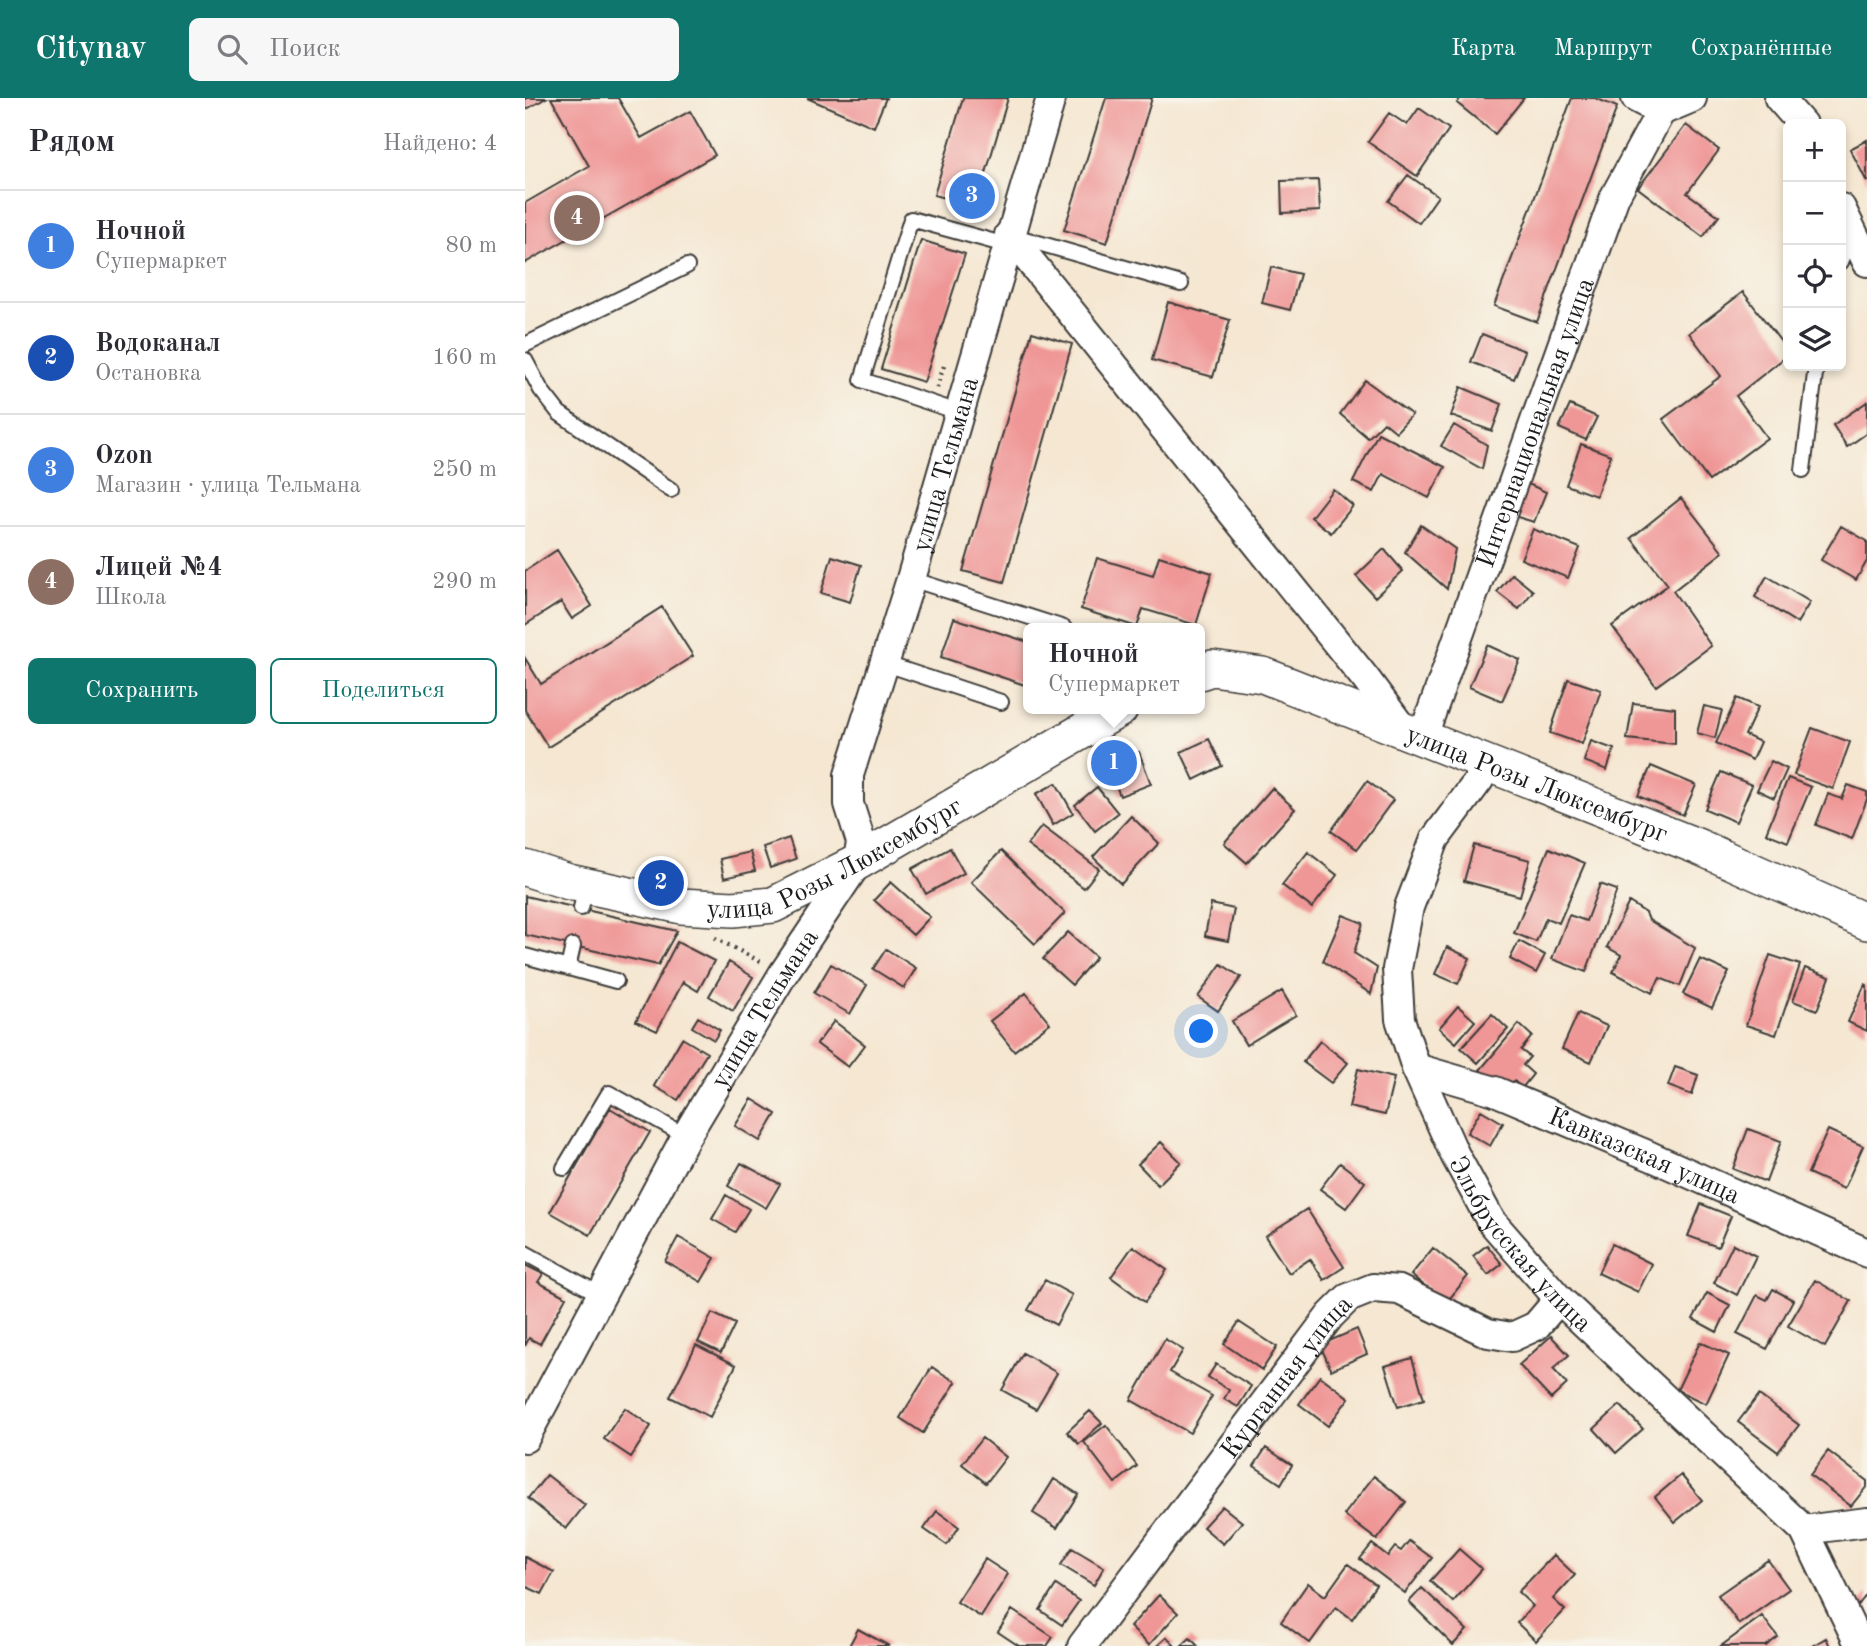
<!DOCTYPE html>
<html lang="ru">
<meta charset="utf-8">
<style>
body{margin:0;font-family:"Old Standard TT",serif;background:#f7f7f7;color:#2b2b33}
.controls{position:absolute;right:21px;top:21px;display:grid;overflow:hidden;border-radius:10px;box-shadow:0 4px 10px #0003}
.controls button{width:63px;height:63px;display:grid;place-items:center;padding:0;border:0;border-bottom:2px solid #e1e1e2;background:#fff;color:#2b2b33;font:35px sans-serif}
.you{position:absolute;left:677px;top:934px;width:24px;height:24px;margin:-18px;border:5px solid #fff;border-radius:50%;background:#1a73e8;box-shadow:0 0 0 10px #1a73e833}
.badge{display:grid;place-items:center;width:46px;height:46px;border-radius:50%;background:#0f766e;color:#fff;font-size:23px;font-weight:700}
.pin{position:absolute;translate:-50% -50%;border:4px solid #fff;box-shadow:0 2px 7px #0006}
.popup{position:absolute;left:498px;top:525px;width:182px;height:91px;box-sizing:border-box;display:grid;place-content:center;border-radius:10px;background:#fff;filter:drop-shadow(0 2px 5px #0005);font-size:23px;white-space:nowrap;color:#7c7c81}
.popup b{font-size:26px;color:#2b2b33}
.popup::after{content:'';position:absolute;left:50%;top:100%;margin-left:-14px;border:14px solid transparent;border-top-color:#fff}
.list{margin:0;padding:0;list-style:none}
h2{display:flex;justify-content:space-between;align-items:center;height:91px;margin:0;padding:0 28px;font-size:30px}
h2 small{font-size:23px;font-weight:400;color:#7c7c81}
.list li{display:grid;grid-template-columns:46px 1fr auto;gap:21px;align-items:center;box-sizing:border-box;height:112px;padding:0 28px;border-top:2px solid #e1e1e2}
.list b{display:block;font-size:26px;white-space:nowrap}
.list p{margin:0;font-size:23px;white-space:nowrap;color:#7c7c81}
.list em{font-size:23px;font-style:normal;color:#7c7c81}
.actions{display:flex;gap:14px;padding:21px 28px}
.actions a{flex:1;padding:16px 0;border:2px solid #0f766e;border-radius:10px;text-align:center;font-size:24px;color:#0f766e}
.actions .main{background:#0f766e;color:#fff}
.icon{flex:none;width:38px;height:38px;fill:none;stroke:currentColor;stroke-width:2;stroke-linecap:round;stroke-linejoin:round}
.map{position:relative;flex:none;width:1342px;height:1548px;overflow:hidden}
header{display:flex;align-items:center;gap:42px;box-sizing:border-box;height:98px;padding:0 35px;background:#0f766e;color:#fff}
header strong{font-size:33px}
nav{display:flex;gap:38px;margin-inline-start:auto;font-size:24px}
.search{width:490px;height:63px;background:#f7f7f7;display:flex;align-items:center;gap:18px;box-sizing:border-box;padding:0 24px;border-radius:10px;color:#7c7c81;font-size:26px}
main{display:flex}
aside{flex:1;background:#fff}
.map>svg:first-child{display:block}
.building{fill:#ef9696}
.lines{fill:none;stroke-linecap:round;stroke-linejoin:round}
.service-casing{stroke:#3d3a37;stroke-width:18}
.minor-casing{stroke:#3d3a37;stroke-width:32}
.tertiary-casing{stroke:#3d3a37;stroke-width:38}
.path{stroke:#3d3a37;stroke-width:4.5;stroke-dasharray:2 5;stroke-linecap:butt}
.service{stroke:#fff;stroke-width:14}
.minor{stroke:#fff;stroke-width:28}
.tertiary{stroke:#fff;stroke-width:35}
.labels{text-anchor:middle;stroke-width:6;stroke-linejoin:round;paint-order:stroke}
.street-label{font-size:26px;fill:#1c1c1c;stroke:#f7f3e8}
</style>
<header>
<strong>Citynav</strong>
<div class="search"><svg class="icon" aria-label="search" viewBox="0 0 24 24"><circle cx="10" cy="10" r="6"/><path d="M15 15l6 6"/></svg>Поиск</div>
<nav><a>Карта</a><a>Маршрут</a><a>Сохранённые</a></nav>
</header>
<main>
<aside>
<h2>Рядом<small>Найдено: 4</small></h2>
<ul class="list">
<li><span class="badge" style="background:#3f7fe0">1</span><div><b>Ночной</b><p>Супермаркет</p></div><em>80 m</em></li>
<li><span class="badge" style="background:#1a4fb4">2</span><div><b>Водоканал</b><p>Остановка</p></div><em>160 m</em></li>
<li><span class="badge" style="background:#3f7fe0">3</span><div><b>Ozon</b><p>Магазин · улица Тельмана</p></div><em>250 m</em></li>
<li><span class="badge" style="background:#8d6e63">4</span><div><b>Лицей №4</b><p>Школа</p></div><em>290 m</em></li>
</ul>
<div class="actions"><a class="main">Сохранить</a><a>Поделиться</a></div>
</aside>
<div class="map">
<svg width="1342" height="1548" viewBox="0 0 1342 1548">
<rect width="100%" height="100%" fill="#f7f3e8"/>
<filter id="ink" filterUnits="userSpaceOnUse"><feTurbulence type="fractalNoise" baseFrequency=".0143" numOctaves="2"/><feDisplacementMap in="SourceGraphic" scale="14" xChannelSelector="R" yChannelSelector="G"/><feConvolveMatrix kernelMatrix="1 2 1 2 8 2 1 2 1" color-interpolation-filters="sRGB"/></filter>
<filter id="wash" filterUnits="userSpaceOnUse"><feTurbulence type="fractalNoise" baseFrequency=".00686" numOctaves="4" result="noise"/><feDisplacementMap in="SourceGraphic" scale="28" xChannelSelector="R" yChannelSelector="G"/><feGaussianBlur stdDeviation="1.57" result="paint"/><feColorMatrix in="noise" values="0 0 0 0 0 0 0 0 0 0 0 0 0 0 0 0 0 1.4 0 .05"/><feComposite in="paint" operator="in"/></filter>
<g filter="url(#wash)">
<rect width="100%" height="100%" fill="#f5e7d2"/>
<g id="blocks">
<path class="building" d="M0,0H21L0,12Z
M26,0H93L116,40L165,13L190,57L0,165V105L64,68Z
M282,0H361L349,29Z
M438,0H483L451,109L409,97Z
M581,0H627L582,145L539,132Z
M936,0H999L970,36L932,5Z
M1047,0H1070L1092,9L1012,224L969,208Z
M894,10L924,31L892,78L843,44L864,15L882,27Z
M1161,27L1194,52L1162,95L1194,118L1178,139L1113,90Z
M1342,42V84L1325,51Z
M883,77L913,98L894,125L863,103Z
M793,82L795,113L757,115L756,83Z
M396,142L440,156L399,284L356,271Z
M746,169L775,176L765,212L737,205Z
M1218,194L1263,253V257L1211,298L1242,340L1184,383L1138,321L1196,278L1164,235Z
M643,204L705,222L688,279L627,262Z
M507,234L547,246L479,484L438,473Z
M957,236L1000,253L989,281L946,264Z
M840,282L887,317L871,334L859,324L843,340L815,316Z
M936,289L977,306L967,333L926,318Z
M1342,304V335L1322,349L1308,327Z
M1045,307L1072,319L1061,342L1034,330Z
M929,327L962,347L957,371L916,348Z
M853,335L920,369L904,400L858,376L849,394L828,384Z
M1056,346L1086,357L1071,398L1041,387Z
M1001,385L1021,394L1009,424L989,418Z
M808,391L828,408L806,435L786,419Z
M1156,400L1198,454L1148,493L1186,548L1131,588L1087,528L1143,487L1106,440Z
M896,427L930,451L922,491L880,454Z
M1316,428L1342,443V463L1331,482L1296,462Z
M1008,431L1055,450L1043,480L996,461Z
M859,451L878,473L850,499L831,478Z
M32,452L67,508L47,521L36,504L0,527V473Z
M307,458L336,467L325,504L296,495Z
M634,458L687,475L671,527L618,511L612,529L556,511L572,460L628,477Z
M987,476L1008,493L994,511L972,494Z
M1242,478L1285,504L1272,525L1230,499Z
M137,509L168,558L23,649L0,612V560L16,586Z
M429,520L503,544V588L416,559Z
M962,547L995,562L977,603L944,589Z
M1043,581L1076,592L1057,646L1025,635Z
M1212,600L1233,609L1220,637L1235,644L1227,662L1191,645Z
M1108,605L1150,610V646L1102,641Z
M1179,608L1197,612L1190,640L1172,635Z
M1287,630L1325,644L1308,691L1269,677Z
M684,641L697,668L669,682L656,654Z
M1066,643L1089,651L1082,672L1059,663Z
M614,654L626,686L595,698L583,666Z
M1246,663L1262,671L1249,700L1232,692Z
M1126,668L1171,687L1158,717L1113,698Z
M1196,674L1227,687L1211,724L1180,711Z
M1263,680L1286,689L1263,744L1241,735Z
M842,683L868,702L832,751L806,733Z
M531,685L548,715L528,727L511,696Z
M1323,687L1342,694V701L1327,741L1291,727L1303,696L1317,701Z
M572,689L593,715L570,733L550,707Z
M747,690L770,711L722,765L699,745Z
M606,718L634,745L596,786L568,759Z
M517,728L574,771L559,790L502,747Z
M264,740L271,761L245,770L238,749Z
M949,747L1005,762L995,798L939,783Z
M425,750L439,775L401,796L387,771Z
M1024,750L1060,765L1034,825L1021,820L1011,844L989,835Z
M476,753L540,815L510,846L446,784Z
M225,754L230,773L199,780L195,761Z
M783,754L812,777L787,810L757,787Z
M366,784L405,819L388,837L349,802Z
M1075,786L1092,792L1061,874L1027,861L1044,817L1061,823Z
M0,798L152,833L133,867L0,837Z
M1104,804L1121,815L1124,822L1170,850L1155,888L1135,880L1127,895L1088,874L1096,857L1082,849Z
M686,806L709,811L703,843L680,838Z
M818,817L838,825L829,855L852,870L846,896L798,863Z
M543,834L571,859L547,887L518,861Z
M994,843L1020,857L1011,875L985,861Z
M152,844L189,863L173,893L158,884L132,933L111,923Z
M922,849L945,860L933,886L910,876Z
M361,851L391,870L379,890L348,871Z
M1245,857L1275,867L1251,937L1221,927Z
M1175,861L1204,874L1187,910L1158,896Z
M204,864L228,879L208,913L184,898Z
M306,866L342,887L325,916L289,895Z
M696,866L716,879L693,913L673,899Z
M1280,870L1305,879L1292,912L1268,903Z
M1340,886L1342,887V933L1323,924Z
M757,893L771,917L721,947L707,923Z
M501,895L525,925L489,953L465,923Z
M933,908L950,923L931,945L914,930Z
M1053,915L1082,928L1066,964L1037,951Z
M967,916L983,931L953,965L936,950Z
M173,919L195,932L189,942L167,929Z
M309,923L340,947L323,969L292,946Z
M994,926L1007,938L996,952L1005,959L998,967L1008,976L997,990L989,983L980,993L955,972Z
M157,940L182,955L153,1002L129,988Z
M795,943L823,965L806,985L778,964Z
M1150,969L1173,977L1167,997L1143,988Z
M833,971L869,980L860,1017L824,1009Z
M227,1001L251,1016L235,1043L210,1028Z
M85,1010L125,1034L65,1137L25,1114Z
M956,1012L978,1025L965,1048L942,1035Z
M1223,1031L1256,1043L1241,1084L1208,1071Z
M1303,1032L1338,1048L1319,1091L1283,1075Z
M636,1044L656,1064L633,1087L613,1066Z
M216,1065L255,1086L241,1110L203,1088Z
M815,1065L840,1084L821,1110L795,1091Z
M201,1097L224,1111L210,1134L187,1121Z
M1176,1106L1206,1118L1193,1149L1163,1138Z
M782,1111L819,1169L799,1182L785,1161L764,1175L740,1138Z
M153,1139L190,1160L176,1184L140,1163Z
M1087,1146L1127,1166L1113,1194L1073,1175Z
M1208,1146L1231,1158L1212,1197L1189,1185Z
M962,1147L977,1166L963,1177L948,1158Z
M608,1148L642,1172L620,1204L586,1179Z
M908,1150L943,1178L921,1205L886,1177Z
M0,1167L18,1176L13,1184L41,1199L15,1246L4,1240L0,1248Z
M520,1182L547,1197L531,1227L503,1212Z
M1290,1182L1326,1203L1300,1249L1263,1228Z
M1248,1191L1268,1202L1242,1251L1212,1236L1232,1197L1242,1202Z
M1182,1195L1205,1207L1192,1234L1168,1221Z
M187,1215L210,1226L196,1255L173,1244Z
M714,1224L752,1249L737,1272L699,1246Z
M832,1231L842,1256L806,1272L795,1247Z
M1026,1238L1044,1257L1028,1271L1042,1286L1026,1301L994,1267Z
M640,1241L658,1252L645,1274L687,1298L665,1335L606,1302Z
M1175,1244L1204,1257L1181,1306L1152,1292Z
M171,1247L211,1267L185,1319L145,1299Z
M498,1255L532,1275L511,1311L477,1292Z
M887,1260L899,1301L873,1309L860,1268Z
M691,1266L726,1288L713,1309L699,1301L704,1292L683,1279Z
M407,1269L431,1284L398,1335L375,1320Z
M795,1278L824,1300L803,1328L774,1306Z
M1234,1297L1274,1327L1253,1354L1213,1324Z
M1095,1307L1118,1331L1091,1355L1069,1331Z
M100,1310L126,1328L106,1359L79,1341Z
M565,1313L577,1325L554,1346L542,1334Z
M581,1327L612,1368L590,1385L559,1344Z
M457,1340L481,1359L461,1385L437,1366Z
M741,1350L767,1367L756,1386L729,1368Z
M1303,1353L1342,1383V1388L1326,1408L1285,1377Z
M22,1377L60,1407L41,1431L3,1400Z
M1156,1377L1177,1402L1150,1424L1130,1399Z
M849,1378L881,1404L852,1442L819,1417Z
M529,1381L553,1396L532,1430L508,1415Z
M697,1408L717,1424L698,1446L678,1429Z
M412,1413L434,1429L422,1447L399,1431Z
M884,1443L907,1460L880,1495L835,1461L847,1446L863,1458L870,1449L876,1453Z
M547,1450L579,1469L569,1487L536,1467Z
M934,1451L957,1471L928,1504L905,1483Z
M1029,1457L1050,1477L1028,1501L1040,1512L1011,1543L992,1525L1008,1508L993,1494Z
M0,1459L29,1474L17,1496L0,1488Z
M460,1461L483,1476L456,1519L432,1504Z
M1243,1462L1264,1491L1214,1526L1193,1497Z
M823,1466L851,1487L827,1521L811,1509L785,1545L756,1524L783,1485L800,1498Z
M531,1487L554,1503L537,1527L515,1512Z
M897,1490L942,1532L928,1547L884,1504Z
M1342,1496V1532L1331,1510Z
M634,1497L653,1515L624,1547L605,1529Z
M487,1512L528,1539L522,1548H494L473,1534Z
M1237,1518L1253,1539L1241,1548H1196Z
M333,1531L364,1548H324Z
M642,1539L650,1548H632Z
M665,1540L673,1548H656Z
M1301,1540L1305,1548H1287Z"/>
</g>
</g>
<g filter="url(#ink)">
<use href="#blocks" fill-opacity="0" stroke="#3d3a37" stroke-width="2"/>
<g class="lines">
<g class="service-casing">
<path id="service" d="M489,138L656,186
M1316,164L1327,136
M0,247L162,168
M0,262L16,292L34,315L146,392
M433,314L337,282L386,121L481,147
M1278,372L1291,268
M386,481L539,530
M358,565L476,604
M56,810L61,788
M0,858L91,883
M43,870L48,848
M39,1070L84,995L161,1038
M0,1155L76,1197"/>
</g>
<g class="minor-casing">
<g id="minor">
<path d="M1111,0L1136,13"/>
<path d="M1254,0L1277,26"/>
<path d="M1136,13L1167,0"/>
<path d="M1316,110L1342,164"/>
<path d="M484,137L840,580L880,634"/>
<path id="s1" d="M897,641L1090,98L1136,13"/>
<path id="s2" d="M961,665L954,682L910,741L884,809L872,871L875,921L891,970L930,1057L966,1123L1034,1201L1279,1432L1335,1548"/>
<path id="s3" d="M891,970L970,993L1125,1058L1342,1155"/>
<path id="s4" d="M0,1340L161,1038L258,876L333,764L336,744L324,706V677L386,481L526,0"/>
<path d="M1279,1432L1342,1424"/>
<path id="s5" d="M557,1548L805,1218L823,1200L848,1190L874,1192L963,1235L987,1239L1011,1228L1034,1201"/>
</g>
</g>
<g class="tertiary-casing">
<g id="tertiary">
<path id="s6" d="M675,574L687,570L738,577L1174,749L1342,824"/>
<path id="s7" d="M0,770L44,784L156,808L208,811L248,807L333,764L595,611"/>
</g>
</g>
<path class="path" d="M412,290L419,268
M190,840L238,865"/>
<use href="#service" class="service"/>
<use href="#minor" class="minor"/>
<use href="#tertiary" class="tertiary"/>
</g>
</g>
<g class="labels">
<g class="street-label">
<text dy="9" stroke="none"><textPath href="#s1" startOffset="336">Интернациональная улица</textPath></text>
<text dy="9" stroke="none"><textPath href="#s4" startOffset="1080">улица Тельмана</textPath></text>
<text dy="9" stroke="none"><textPath href="#s6" startOffset="359">улица Розы Люксембург</textPath></text>
<text dy="9" stroke="none"><textPath href="#s7" startOffset="326">улица Розы Люксембург</textPath></text>
<text dy="9" stroke="none"><textPath href="#s4" startOffset="492">улица Тельмана</textPath></text>
<text dy="9" stroke="none"><textPath href="#s3" startOffset="245">Кавказская улица</textPath></text>
<text dy="9" stroke="none"><textPath href="#s2" startOffset="536">Эльбрусская улица</textPath></text>
<text dy="9" stroke="none"><textPath href="#s5" startOffset="338">Курганная улица</textPath></text>
</g>
</g>
</svg>
<div class="controls">
<button>+</button>
<button>−</button>
<button><svg class="icon" aria-label="locate" viewBox="0 0 24 24"><circle cx="12" cy="12" r="6"/><path d="M12 2v4M12 18v4M2 12h4M18 12h4"/></svg></button>
<button><svg class="icon" aria-label="layers" viewBox="0 0 24 24"><path d="M12 4l9 5-9 5-9-5zM3 14l9 5 9-5"/></svg></button>
</div>
<div class="you"></div>
<div class="pin badge" style="left:589px;top:665px;background:#3f7fe0">1</div>
<div class="popup"><b>Ночной</b>Супермаркет</div>
<div class="pin badge" style="left:136px;top:785px;background:#1a4fb4">2</div>
<div class="pin badge" style="left:447px;top:98px;background:#3f7fe0">3</div>
<div class="pin badge" style="left:52px;top:120px;background:#8d6e63">4</div>
</div>
</main>
